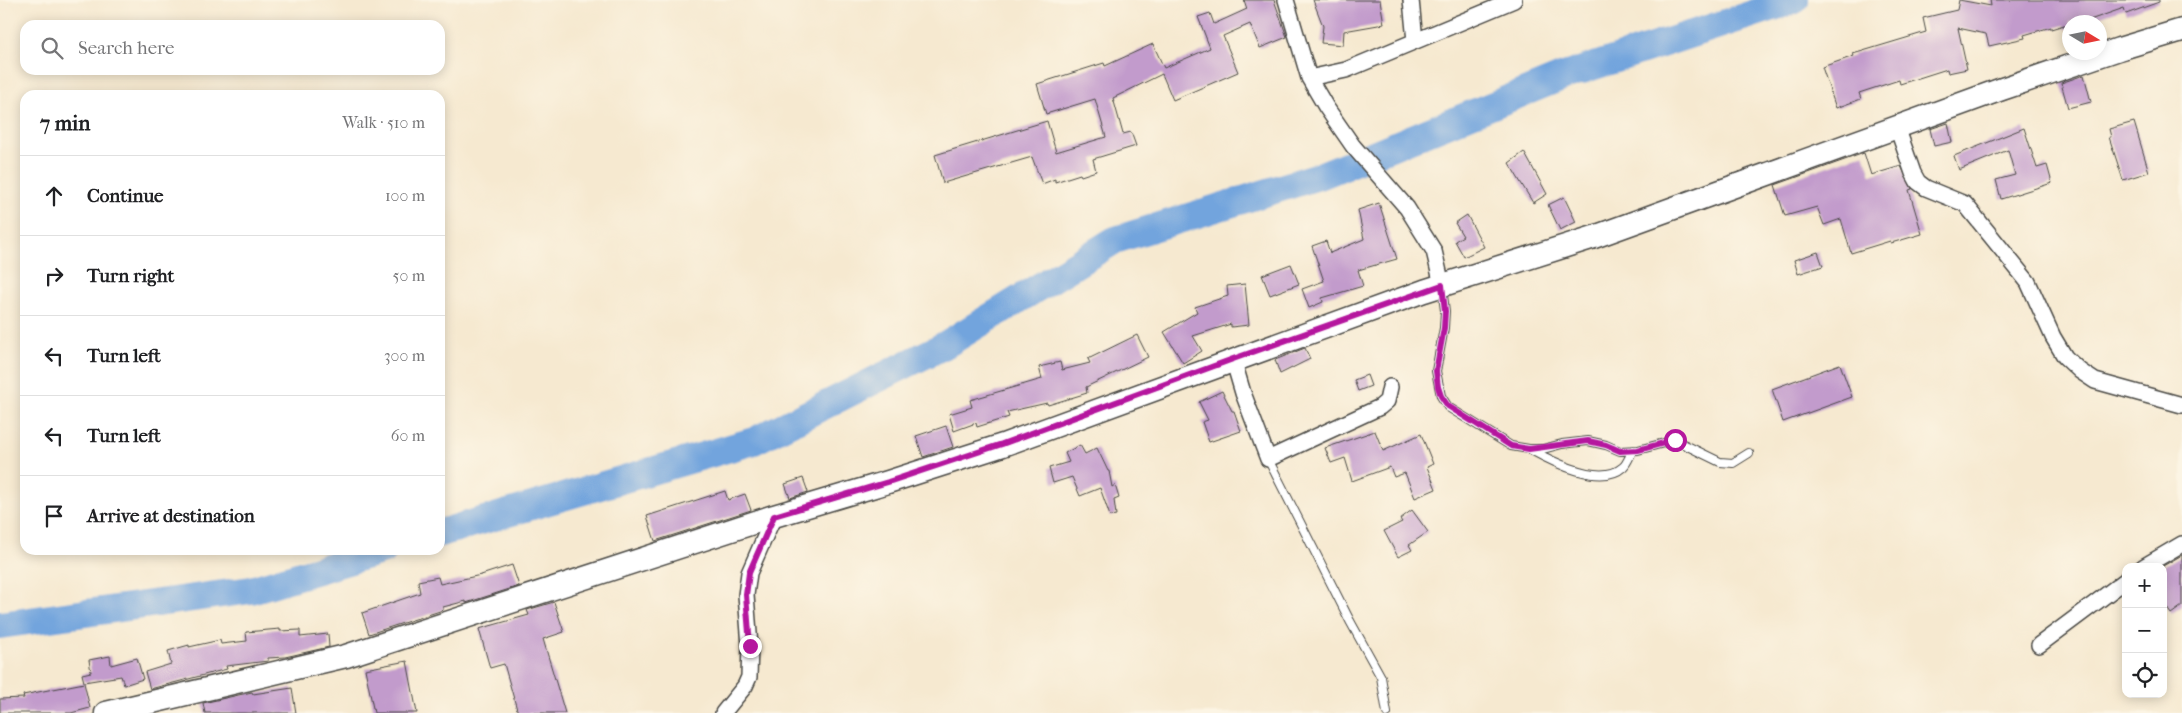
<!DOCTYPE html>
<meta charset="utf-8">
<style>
body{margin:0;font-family:"IM FELL French Canon",serif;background:#f6f6f6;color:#202124}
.controls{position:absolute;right:15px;bottom:15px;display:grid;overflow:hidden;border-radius:10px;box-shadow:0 2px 12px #0003}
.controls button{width:45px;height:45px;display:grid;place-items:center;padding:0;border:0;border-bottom:1px solid #e0e0e0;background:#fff;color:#202124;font:25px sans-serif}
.compass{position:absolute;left:2062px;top:15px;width:45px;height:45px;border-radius:50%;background:#fff;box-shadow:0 2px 12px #0003;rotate:100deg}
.stop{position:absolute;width:15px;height:15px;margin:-11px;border:4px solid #b5179e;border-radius:50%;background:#fff}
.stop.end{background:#b5179e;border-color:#fff;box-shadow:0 1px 5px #0008}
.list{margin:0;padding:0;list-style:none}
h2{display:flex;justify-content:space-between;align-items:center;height:65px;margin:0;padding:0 20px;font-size:21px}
h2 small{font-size:16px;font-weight:400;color:#757577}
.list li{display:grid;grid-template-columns:32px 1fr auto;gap:15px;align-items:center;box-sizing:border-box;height:80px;padding:0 20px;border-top:1px solid #e0e0e0}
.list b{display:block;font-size:19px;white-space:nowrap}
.list em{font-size:16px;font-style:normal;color:#757577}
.icon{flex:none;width:28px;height:28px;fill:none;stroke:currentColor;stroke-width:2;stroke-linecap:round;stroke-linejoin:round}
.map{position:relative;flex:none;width:2182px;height:713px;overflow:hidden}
.search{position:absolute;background:#fff;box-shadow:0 2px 12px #0003;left:20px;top:20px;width:425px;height:55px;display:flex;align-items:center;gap:12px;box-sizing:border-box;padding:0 18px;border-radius:15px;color:#757577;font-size:19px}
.panel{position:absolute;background:#fff;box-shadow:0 2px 12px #0003;left:20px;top:90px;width:425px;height:465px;border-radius:15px}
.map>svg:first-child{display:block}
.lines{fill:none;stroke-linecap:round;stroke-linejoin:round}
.river{stroke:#72a4dd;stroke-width:28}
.building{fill:#c29bcc}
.lane-casing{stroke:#494844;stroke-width:10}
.street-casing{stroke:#494844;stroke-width:18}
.secondary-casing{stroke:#494844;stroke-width:25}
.lane{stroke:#fff;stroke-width:8}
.street{stroke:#fff;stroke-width:15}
.secondary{stroke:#fff;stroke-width:22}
.route{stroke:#b5179e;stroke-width:6}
</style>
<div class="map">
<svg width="2182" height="713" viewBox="0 0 2182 713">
<rect width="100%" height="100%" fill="#fcf5e5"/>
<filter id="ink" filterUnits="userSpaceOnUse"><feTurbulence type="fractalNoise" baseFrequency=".02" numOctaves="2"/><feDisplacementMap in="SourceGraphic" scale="10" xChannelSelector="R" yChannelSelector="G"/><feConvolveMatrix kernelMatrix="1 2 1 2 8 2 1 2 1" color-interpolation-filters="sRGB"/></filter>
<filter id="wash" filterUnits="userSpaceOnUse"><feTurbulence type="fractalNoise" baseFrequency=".0096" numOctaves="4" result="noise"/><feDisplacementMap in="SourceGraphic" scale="20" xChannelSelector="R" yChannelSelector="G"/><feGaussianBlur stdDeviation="1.12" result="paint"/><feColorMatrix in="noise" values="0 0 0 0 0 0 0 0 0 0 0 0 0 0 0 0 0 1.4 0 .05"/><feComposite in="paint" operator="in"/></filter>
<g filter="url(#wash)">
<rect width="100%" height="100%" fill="#f6e9d0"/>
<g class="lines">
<path class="river" d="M440,533L754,441L945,345L1115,240L1322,175L1564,76L1795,0
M0,625L251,590L384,550"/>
</g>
<g id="blocks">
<path class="building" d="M1244,0H1274L1287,37L1260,48L1250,24L1223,36L1238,72L1173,100L1162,74L1113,98L1123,134L1131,132L1136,146L1093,159L1096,171L1081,176L1080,174L1055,182V179L1042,184L1032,157L943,183L935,155L1047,121L1056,152L1106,137L1095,99L1046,114L1037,84L1104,63L1105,66L1153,44L1164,68L1210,48L1198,17L1210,13L1214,24L1247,9Z
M1313,0H1380L1384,24L1344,31L1343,45L1321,43L1323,26Z
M1959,0L1991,6L1990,0H2159V2L2126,14L2124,8L2084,22H2070V27L2065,29L2064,25L2051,29V27L2024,35L2025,38L1989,46L1986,34L1958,28L1967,69L1948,73L1947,69L1900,84L1899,80L1859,93L1861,99L1836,108L1822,67L1854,56L1853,54L1926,32L1923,18L1957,10Z
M2084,75L2091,102L2068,108L2061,83Z
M2134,122L2149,172L2123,180L2109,137H2111L2109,129Z
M1948,123L1952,142L1934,146L1930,129Z
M2024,128L2037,168L2047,165L2052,183L2001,199L1996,180L2015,175L2008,150L1959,170L1954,156Z
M1524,152L1547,194L1533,203L1509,163Z
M1864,153L1871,175L1901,166L1912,189L1909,190L1922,234L1891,243L1890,241L1851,253L1841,219L1824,225L1817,207L1785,216L1775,185Z
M1564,197L1576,222L1560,230L1548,205Z
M1379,203L1397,259L1358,270L1363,286L1322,298L1323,302L1309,308L1302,289L1324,281L1312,246L1326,241L1330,253L1364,239L1358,210Z
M1467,215L1484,247L1464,257L1455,241L1463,236L1455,223Z
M1818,252L1823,266L1798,274L1794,260Z
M1291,264L1299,284L1270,295L1262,275Z
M1245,284L1249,325L1231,327V324L1193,336L1202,351L1183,363L1164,332L1197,312L1195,307L1228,296L1227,286Z
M1137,335L1148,357L1086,387L1087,393L1048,405L1047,403L1007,412L1009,417L977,427L976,423L954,431L949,414L972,407L970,400L1042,379L1039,367L1060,362L1062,370L1090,363L1088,359Z
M1305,348L1310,359L1280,374L1275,360Z
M1840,364L1852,397L1783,422L1772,389Z
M1367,375L1371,386L1358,391L1354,380Z
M1222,391L1232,411H1234L1241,431L1209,442L1202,422L1208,420L1199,402Z
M946,426L953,447L923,457L916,436Z
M1375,431L1383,451L1421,434L1433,464L1427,467L1436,489L1415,498L1405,473L1394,477L1390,467L1352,481L1345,458L1331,463L1325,448Z
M1080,445L1085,454L1097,448L1108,471H1109L1112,487L1115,485L1119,498L1114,500L1116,515L1110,516L1100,488L1080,496L1072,477L1053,483L1049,468L1069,462L1065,453Z
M803,478L808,492L790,498L785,484Z
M725,491L728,500L745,494L751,510L655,541L647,516Z
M1412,510L1428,532L1409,545L1412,550L1398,557L1384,531L1402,522L1400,519Z
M2182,555V606L2171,614L2163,602V566Z
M512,565L519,586L466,603V601L443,607V610L369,634L362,613L420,593L418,581L438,577L440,584L481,575Z
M554,602L564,632L543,639L565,713H518L504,664L490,668L479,629L529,615L527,610Z
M280,629V631L300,630V637L328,634L329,647L285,657L268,658V661L226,666L227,669L150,689L145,672L171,664L168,651L189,645V647L220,640L221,644L247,641L246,632Z
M110,656L111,665L137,658L143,679L124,685L121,676L84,682L82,674L91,672L89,660Z
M407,661L417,713H374L365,669Z
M84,683L90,708L71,713H0V699L24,698L23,695Z
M292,688L296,713H205L203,703L252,692L253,694Z"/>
</g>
</g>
<g filter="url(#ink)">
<use href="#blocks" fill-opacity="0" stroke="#494844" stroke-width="1"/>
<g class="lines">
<g class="lane-casing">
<path id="lane" d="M1442,287L1445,311L1444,328L1436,371L1441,396L1448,407L1511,446L1529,449H1543L1562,444L1588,441L1606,445L1620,451L1638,450L1675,440L1720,462L1733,463L1749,453
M1531,450C1553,462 1601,487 1623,467C1627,464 1630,455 1633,450
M1268,459L1350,621L1381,677L1387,713"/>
</g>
<g class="street-casing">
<path id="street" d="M1286,0L1309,78L1346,70L1514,0
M1411,0L1415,41
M1309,78L1326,107L1353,146L1407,208L1434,251L1442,285
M1897,127L1913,173L1918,182L1926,188L1965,204L2028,282L2053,337L2065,357L2080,371L2095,381L2182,405
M1233,359L1243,393L1268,459L1380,407L1387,401L1390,387
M2143,567L2182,544
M2039,645L2126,580
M723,713L745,686L749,677L750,646L746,595L749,573L774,516"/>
</g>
<g class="secondary-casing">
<path id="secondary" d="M106,713L346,656L774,516L888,482L1003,445L1424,291L1594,237L2002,89L2119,49L2182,30"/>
</g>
<use href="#lane" class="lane"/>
<use href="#street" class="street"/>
<use href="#secondary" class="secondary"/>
</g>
</g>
<g class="lines" filter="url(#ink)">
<path class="route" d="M750,646L746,595L749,573L774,516L888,482L1002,444L1233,359L1442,285L1445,311L1444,328L1436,371L1438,387L1441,396L1448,406L1511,446L1529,449L1588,441L1606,445L1620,451L1638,450L1675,440"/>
</g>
</svg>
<div class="controls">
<button>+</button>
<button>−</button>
<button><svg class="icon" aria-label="locate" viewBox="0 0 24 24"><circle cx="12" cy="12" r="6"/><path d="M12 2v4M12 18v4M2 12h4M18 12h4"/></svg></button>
</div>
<svg class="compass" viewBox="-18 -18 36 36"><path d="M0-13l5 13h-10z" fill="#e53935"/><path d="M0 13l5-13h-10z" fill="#757577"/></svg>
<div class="stop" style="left:1675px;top:440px"></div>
<div class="stop end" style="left:750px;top:646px"></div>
<div class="search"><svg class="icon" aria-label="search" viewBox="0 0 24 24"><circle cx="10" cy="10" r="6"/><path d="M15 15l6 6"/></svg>Search here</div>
<section class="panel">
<h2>7 min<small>Walk · 510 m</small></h2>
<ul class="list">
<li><svg class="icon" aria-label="ahead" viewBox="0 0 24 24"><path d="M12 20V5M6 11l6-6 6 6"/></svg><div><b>Continue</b></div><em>100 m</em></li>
<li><svg class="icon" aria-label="right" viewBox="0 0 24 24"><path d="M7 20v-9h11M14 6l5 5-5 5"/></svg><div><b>Turn right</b></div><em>50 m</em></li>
<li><svg class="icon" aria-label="left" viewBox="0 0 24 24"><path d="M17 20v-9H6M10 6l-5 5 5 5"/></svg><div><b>Turn left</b></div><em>300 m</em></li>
<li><svg class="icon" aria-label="left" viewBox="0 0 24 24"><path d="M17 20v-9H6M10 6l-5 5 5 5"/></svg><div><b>Turn left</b></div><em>60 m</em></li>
<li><svg class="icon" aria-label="arrive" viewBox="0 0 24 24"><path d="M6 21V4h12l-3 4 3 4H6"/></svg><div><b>Arrive at destination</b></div></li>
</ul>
</section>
</div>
